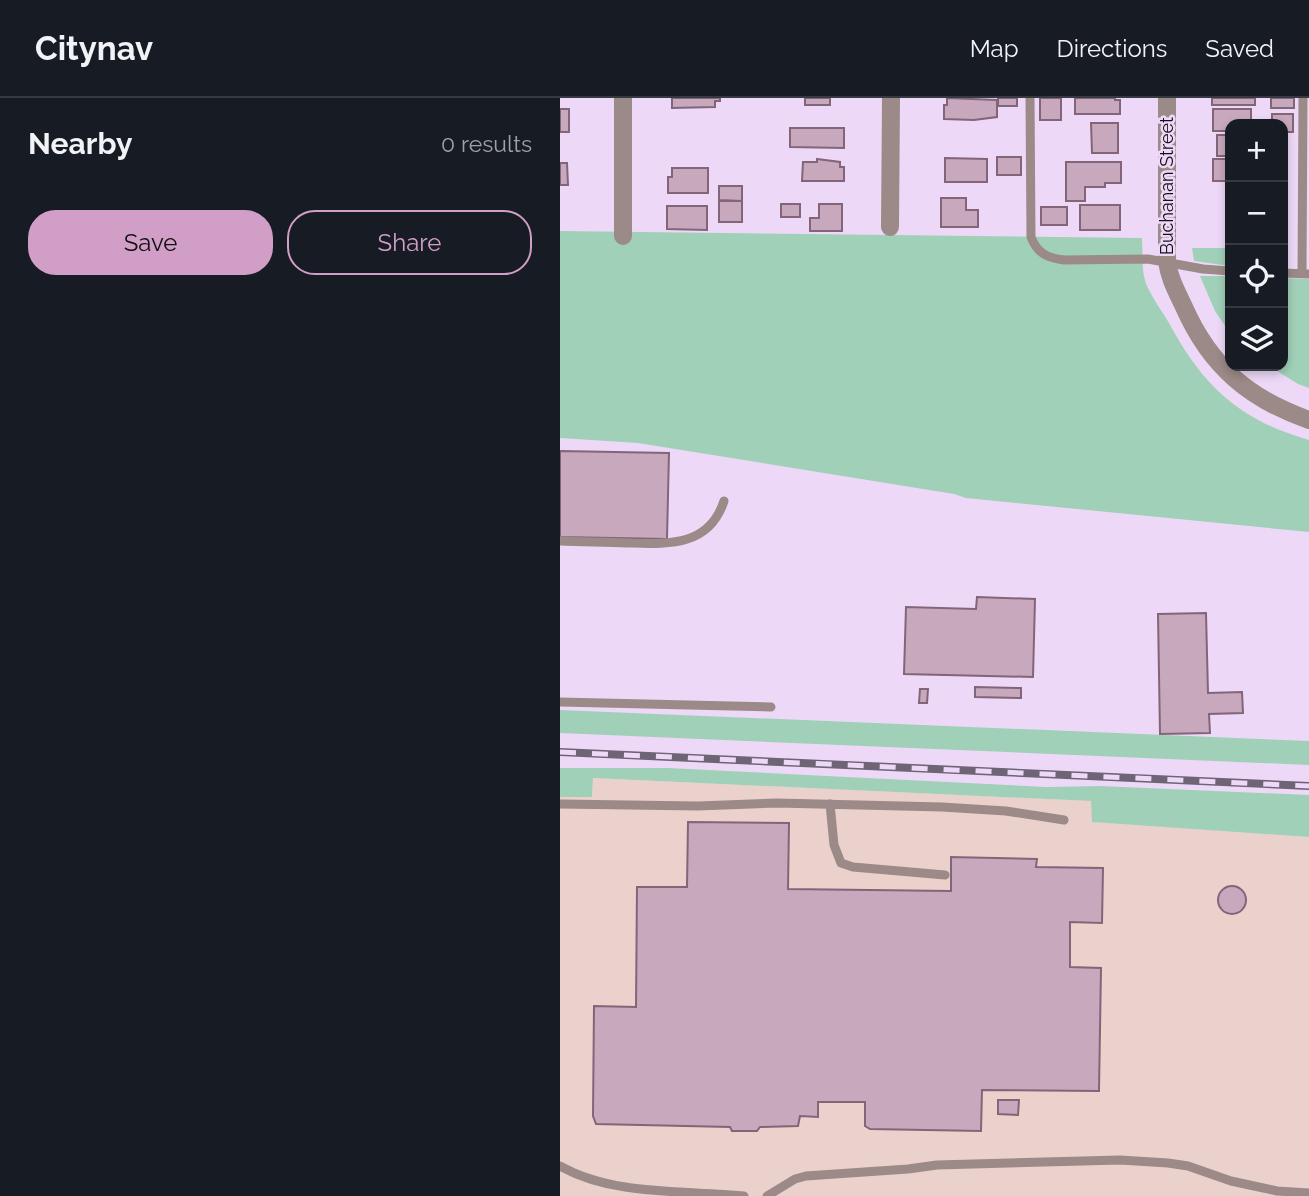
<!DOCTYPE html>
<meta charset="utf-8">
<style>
body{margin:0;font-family:Raleway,sans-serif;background:#20242c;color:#f1f3f6}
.controls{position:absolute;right:21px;top:21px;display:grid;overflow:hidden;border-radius:14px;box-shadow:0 4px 10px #0003}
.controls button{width:63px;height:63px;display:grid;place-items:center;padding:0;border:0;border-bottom:2px solid #363941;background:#171b24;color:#f1f3f6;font:35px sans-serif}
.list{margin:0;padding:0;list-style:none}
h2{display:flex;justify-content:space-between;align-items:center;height:91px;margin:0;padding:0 28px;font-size:30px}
h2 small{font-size:23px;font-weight:400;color:#9ea1a6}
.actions{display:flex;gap:14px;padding:21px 28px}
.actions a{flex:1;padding:16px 0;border:2px solid #d19ec7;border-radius:28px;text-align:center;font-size:24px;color:#d19ec7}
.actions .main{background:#d19ec7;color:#111}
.icon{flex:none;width:38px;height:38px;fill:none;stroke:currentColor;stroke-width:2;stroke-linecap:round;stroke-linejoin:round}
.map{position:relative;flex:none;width:749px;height:1098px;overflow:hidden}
header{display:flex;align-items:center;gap:42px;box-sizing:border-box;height:98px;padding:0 35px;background:#171b24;border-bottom:2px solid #363941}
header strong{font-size:33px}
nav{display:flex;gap:38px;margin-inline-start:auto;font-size:24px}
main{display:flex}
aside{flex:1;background:#171b24}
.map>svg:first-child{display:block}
.commercial{fill:#ebd1cc}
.green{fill:#a1d0b8}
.building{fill:#c8a8bc;stroke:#826578;stroke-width:2}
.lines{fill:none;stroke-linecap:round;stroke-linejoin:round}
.service{stroke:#9b8a87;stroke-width:9}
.minor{stroke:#9b8a87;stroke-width:18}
.tertiary{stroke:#9b8a87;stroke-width:18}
.rail-casing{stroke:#6f6376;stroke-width:8}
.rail{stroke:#edd9f7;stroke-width:5;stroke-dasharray:16;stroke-linecap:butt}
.labels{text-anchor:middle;stroke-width:5;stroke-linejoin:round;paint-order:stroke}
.street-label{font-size:18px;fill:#140d18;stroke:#edd9f7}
</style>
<header>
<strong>Citynav</strong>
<nav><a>Map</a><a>Directions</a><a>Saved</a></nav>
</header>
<main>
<aside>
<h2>Nearby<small>0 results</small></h2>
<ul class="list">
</ul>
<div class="actions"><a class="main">Save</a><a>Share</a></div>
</aside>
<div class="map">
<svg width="749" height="1098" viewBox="0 0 749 1098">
<rect width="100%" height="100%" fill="#edd9f7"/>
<path class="commercial" d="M33,680L531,703L533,724L749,739V1098H0V699H32Z"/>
<path class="green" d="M0,133L582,140C583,156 581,174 587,188C593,201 602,213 609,225C643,288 679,322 749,342V434L406,400L394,396L78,345L0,340Z
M632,150H670V168L634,163Z
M640,178H670V235L655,213Z
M723,180L749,181V290L738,286L709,268H723Z
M0,612L749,643V667L0,635Z
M0,670H108L486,689L540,688L749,697V739L532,724L531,703L33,680L32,699H0Z"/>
<path class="building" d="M112,0H160V3H155V9L112,10Z
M245,0H270V7H245Z
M387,0L437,2V19L414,22L384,21V7H387Z
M438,0H457V8H438Z
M480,0H501V22H480Z
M515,0H555V2H560V16H515Z
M652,0H695V7H652Z
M711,0H734V10H711Z
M0,11H9V34H0Z
M653,11H691V26H670V33H653Z
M712,16H733V34H723V26H712Z
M531,25H558V55H532Z
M230,30H284V50L230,49Z
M657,37H670V58H657Z
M437,59H461V77H437Z
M385,60L427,61V84H385Z
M257,61L280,64V69H284V83H242L243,64H257Z
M653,61H670V83H653Z
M506,64H561V85H545V89H525V103H506Z
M0,65H7L8,87H0Z
M112,70H148V95H108V79H112Z
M159,88H182V103L159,102Z
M381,100H406V112H418V129H381Z
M159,103H182V124H159Z
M221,106H240V119H221Z
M259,106H282V133H250V120H259Z
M520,107H560V132H520Z
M107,108H147V132L107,131Z
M481,109H507V127H481Z
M0,353L109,355L107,441L0,439Z
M417,499L475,501L473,579L344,576L346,509L416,511Z
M646,515L648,595L682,594L683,615L649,616L650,635L600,636L598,516Z
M415,589L461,590V600L415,599Z
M360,591H368L367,605H359Z
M128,724L229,725L228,791L391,793V759L477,761L476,769L543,770L542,825L510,824V869L541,870L539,993L422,992L421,1033L310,1031L305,1028V1004H258V1019L240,1018L238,1028L200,1029L197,1033H172L170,1029L36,1026L33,1018L34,908L76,909L77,789H127Z
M658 802a14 14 0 1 1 28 0a14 14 0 1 1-28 0Z
M438,1002H459L458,1017L438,1016Z"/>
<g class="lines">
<path class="service" d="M470,0L471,139C477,155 487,160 504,162L588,161L643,171L670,173
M723,175L749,176
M742,175L743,0
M0,443C22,444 45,444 67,445C108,446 149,449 164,403
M0,604L211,609
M0,706L138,708L217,705L382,709L446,713L504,722
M270,706L274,747L281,765L293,769L385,777
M0,1068C53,1098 123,1092 184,1098
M207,1098L235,1081L246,1078L348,1071L377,1067L560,1062L608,1065L628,1068L671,1083L717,1093L749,1095"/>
<path class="minor" d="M330,129L331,0
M63,138V0"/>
<path class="tertiary" d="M607,0V163C609,180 617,194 624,209C650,268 689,301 749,322"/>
<g class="rail-casing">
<path id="rail" d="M0,654L749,688"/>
</g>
<use href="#rail" class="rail"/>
</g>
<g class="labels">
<g class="street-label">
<text transform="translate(607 88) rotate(-90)" y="6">Buchanan Street</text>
</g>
</g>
</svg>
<div class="controls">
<button>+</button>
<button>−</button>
<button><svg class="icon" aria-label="locate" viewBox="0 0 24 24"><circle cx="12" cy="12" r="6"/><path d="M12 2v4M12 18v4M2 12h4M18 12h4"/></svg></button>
<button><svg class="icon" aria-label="layers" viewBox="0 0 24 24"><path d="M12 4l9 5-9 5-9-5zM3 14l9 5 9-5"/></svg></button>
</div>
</div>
</main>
